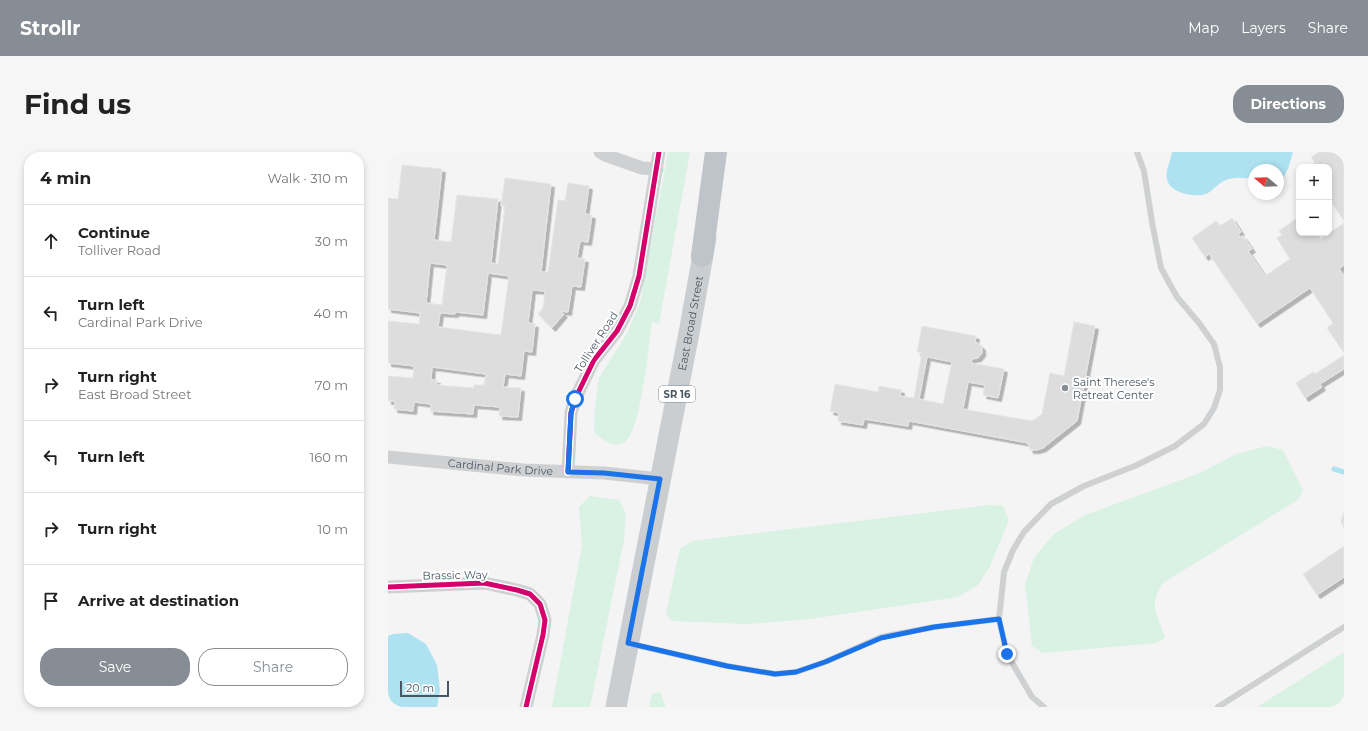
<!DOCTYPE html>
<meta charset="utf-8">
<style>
body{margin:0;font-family:Montserrat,sans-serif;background:#f6f6f6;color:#222}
.controls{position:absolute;right:12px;top:12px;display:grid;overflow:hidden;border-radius:8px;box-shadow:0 2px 6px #0003}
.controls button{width:36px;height:36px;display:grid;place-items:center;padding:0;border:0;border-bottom:1px solid #e0e0e0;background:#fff;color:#222;font:20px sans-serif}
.compass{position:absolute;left:860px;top:12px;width:36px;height:36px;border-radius:50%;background:#fff;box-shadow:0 2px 6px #0003;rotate:289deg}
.scale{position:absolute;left:12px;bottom:10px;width:49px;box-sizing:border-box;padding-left:4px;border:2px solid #4a5661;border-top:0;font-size:11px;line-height:14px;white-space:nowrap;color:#4a5661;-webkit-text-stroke:3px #fff;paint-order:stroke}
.stop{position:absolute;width:12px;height:12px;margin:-9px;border:3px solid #1a73e8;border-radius:50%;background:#fff}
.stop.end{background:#1a73e8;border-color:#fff;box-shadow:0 1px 4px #0008}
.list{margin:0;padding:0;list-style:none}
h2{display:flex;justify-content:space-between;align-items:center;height:52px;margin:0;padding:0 16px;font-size:17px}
h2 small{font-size:13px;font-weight:400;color:#767676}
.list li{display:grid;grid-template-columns:26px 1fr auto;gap:12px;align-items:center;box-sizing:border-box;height:72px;padding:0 16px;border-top:1px solid #e0e0e0}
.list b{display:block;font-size:15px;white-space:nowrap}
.list p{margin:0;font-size:13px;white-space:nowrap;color:#767676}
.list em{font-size:13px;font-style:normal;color:#767676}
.actions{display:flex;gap:8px;padding:12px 16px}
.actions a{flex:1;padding:9px 0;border:1px solid #868d94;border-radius:16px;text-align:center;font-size:14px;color:#868d94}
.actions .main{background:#868d94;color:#fff}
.icon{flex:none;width:22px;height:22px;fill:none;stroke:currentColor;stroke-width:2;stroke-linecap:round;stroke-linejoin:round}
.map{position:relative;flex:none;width:956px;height:555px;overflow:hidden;border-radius:16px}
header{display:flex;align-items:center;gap:24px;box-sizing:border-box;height:56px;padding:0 20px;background:#868d94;color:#fff}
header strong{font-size:19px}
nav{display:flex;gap:22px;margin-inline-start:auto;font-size:14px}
.intro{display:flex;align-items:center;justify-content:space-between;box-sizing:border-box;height:96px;padding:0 24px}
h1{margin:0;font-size:28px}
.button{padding:10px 18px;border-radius:16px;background:#868d94;color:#fff;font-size:14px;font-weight:700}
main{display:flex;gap:24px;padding:0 24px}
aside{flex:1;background:#fff;border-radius:16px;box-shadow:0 2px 6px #0003}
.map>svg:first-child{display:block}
.green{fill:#d9f2e3}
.water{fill:#aee2f0}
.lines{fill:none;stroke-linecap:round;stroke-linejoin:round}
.stream{stroke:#aee2f0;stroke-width:5}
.building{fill:#ddddde;stroke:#e5e6e7;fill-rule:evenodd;filter:url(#shadow)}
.lane{stroke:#ced0d2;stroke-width:6}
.street{stroke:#ced0d2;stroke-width:13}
.primary{stroke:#caced1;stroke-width:21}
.highway{stroke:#bec4c9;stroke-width:22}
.cycleway-casing{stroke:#fff;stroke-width:8}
.cycleway{stroke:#d6006c;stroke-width:5}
.route{stroke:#1a73e8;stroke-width:5}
.poi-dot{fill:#868d94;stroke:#fff;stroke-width:1.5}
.labels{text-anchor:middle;stroke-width:4;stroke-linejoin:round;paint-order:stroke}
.shield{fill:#fff;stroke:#808990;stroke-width:1}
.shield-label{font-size:10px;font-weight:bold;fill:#4a5661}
.street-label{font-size:11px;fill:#4a5661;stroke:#fff}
.poi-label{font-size:11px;fill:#4a5661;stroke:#fff;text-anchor:start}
</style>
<header>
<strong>Strollr</strong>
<nav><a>Map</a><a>Layers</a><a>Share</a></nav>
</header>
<div class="intro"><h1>Find us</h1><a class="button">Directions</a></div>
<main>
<aside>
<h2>4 min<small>Walk · 310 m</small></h2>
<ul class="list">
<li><svg class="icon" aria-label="ahead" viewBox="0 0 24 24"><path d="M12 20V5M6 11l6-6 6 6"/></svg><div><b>Continue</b><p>Tolliver Road</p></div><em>30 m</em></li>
<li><svg class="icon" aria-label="left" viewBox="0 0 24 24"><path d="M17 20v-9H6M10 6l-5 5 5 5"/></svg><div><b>Turn left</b><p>Cardinal Park Drive</p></div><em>40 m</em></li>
<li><svg class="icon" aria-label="right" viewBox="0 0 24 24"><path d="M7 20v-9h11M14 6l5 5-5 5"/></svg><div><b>Turn right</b><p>East Broad Street</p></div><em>70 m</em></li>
<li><svg class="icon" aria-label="left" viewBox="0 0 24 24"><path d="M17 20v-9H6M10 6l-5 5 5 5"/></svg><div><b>Turn left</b></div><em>160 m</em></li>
<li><svg class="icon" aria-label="right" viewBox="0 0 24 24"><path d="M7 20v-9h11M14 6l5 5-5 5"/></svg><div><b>Turn right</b></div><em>10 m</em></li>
<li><svg class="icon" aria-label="arrive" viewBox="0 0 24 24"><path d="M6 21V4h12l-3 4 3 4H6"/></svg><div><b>Arrive at destination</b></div></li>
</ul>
<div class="actions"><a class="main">Save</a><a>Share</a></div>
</aside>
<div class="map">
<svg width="956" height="555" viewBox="0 0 956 555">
<defs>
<filter id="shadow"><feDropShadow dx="3.5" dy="3.5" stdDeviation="0" flood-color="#0004"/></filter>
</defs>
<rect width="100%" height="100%" fill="#f4f4f4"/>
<path class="green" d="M280,0H302L271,172L264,170C261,192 253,276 238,289C227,298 213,287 206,280L207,254L211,226L239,181L252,151Z
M879,294L895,298L915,338L911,347L775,431C760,453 769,462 777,485L769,491L655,501L644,494L637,433L646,406L666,382L697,363L812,321L848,302Z
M202,344L231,348L238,362L236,388L202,555H164L194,393L191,355Z
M602,353L615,354L621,368L601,416L590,433L570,445L422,467L359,472L284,469L278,462L292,397L304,389Z
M956,500V555H869Z
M272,540L278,555H261L264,542Z"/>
<path class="water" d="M784,0H905L900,17L895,26L890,29V18H866V28C857,25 844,25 836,29C829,32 825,39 818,42C807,46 781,41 779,27C777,19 783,8 784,0Z
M20,481L38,492L49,513L52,538L49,555H0V484L5,482Z"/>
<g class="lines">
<path class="stream" d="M946,317L956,320"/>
</g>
<path class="building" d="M931,0H956V69L941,47V15H922L927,11L923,5Z
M14,13L54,17L46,88L63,90L69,43L110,47L103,111L110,112L117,54H113L117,26L163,32L153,120H160L170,48L177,49L180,31L201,34L197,62L204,63L200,90L192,89L189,106L197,107L193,135L184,134L180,160L172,159L176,162L164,176L150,162L155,156L157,139L144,138L140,171L147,172L144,200L136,199L133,224L117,222L115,235L133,236L130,265L111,264L112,255L86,253L85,262L42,259L43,252L26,250L25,259L6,257L7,249H0V224L25,226L26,214L0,211V169L31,172L32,161L0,157V46L10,47ZM42,111L59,113L54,153L38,151ZM100,121L121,124L113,183L50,175L52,161L67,162V160L95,163ZM44,215L98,222L96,233H86V236L48,233L49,228H43Z
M844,66L853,80L850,82L852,85L855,84L864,97L860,99L877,124L902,107L889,86L894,83L891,79L908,67L911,70V81H926L931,88L956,71V113L951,117L956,124V201L939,176L945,171L922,136L869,172L821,102L817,105L804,86L828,69L832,74Z
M686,170L707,174L689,269L655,296L649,298H642L640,291L521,269L520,274L476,267L475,273L450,269L451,261L442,259L447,232L490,240L491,234L513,238L512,244L526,246L534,201L529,200L534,174L588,184L587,190L590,191L594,195V201L590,206L584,207L583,211L616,217L610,246L595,243L597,233L580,230L575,257L644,269L654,262L662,221L676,224ZM539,205L564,210L555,252L531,247Z
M956,203V217L932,232L934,235L917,246L908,231L925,220L927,222Z
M955,361H956V376L953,370Z
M956,394V425L929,443L915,422Z"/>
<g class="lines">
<path class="lane" d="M243,492L339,514L387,522L408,520L437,510L493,485L546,475L611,467
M656,555L644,545L619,502L611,467L616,420L625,398L636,380L663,352L696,334L749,313L787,294L816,272L826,256L832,238V215L826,192L811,171L789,145L773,116L764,70L756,19L749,0
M830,555L956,475"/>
<g class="street">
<path d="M212,0L217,3L254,16L269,17"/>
<path id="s1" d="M0,305L136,318L216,321L272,327"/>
<path d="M180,320L183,261L187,247L206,208L229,179L242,154L251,124L271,0"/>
<path d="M0,435L96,431L129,438L142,442L152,452L157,468L155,483L138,555"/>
</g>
<path class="primary" id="s2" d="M228,555L301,181L318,86"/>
<path class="highway" d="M314,104L328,0"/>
<g class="cycleway-casing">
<path id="cycleway" d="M180,320L183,261L187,247L206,208L229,179L242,154L251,124L271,0
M0,435L96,431L129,438L142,442L152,452L157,468L155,483L138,555"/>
</g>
<use href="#cycleway" class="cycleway"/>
</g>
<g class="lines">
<path class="route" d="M187,247L183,261L180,320L216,321L272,327L240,491L339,514L387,522L408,520L437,510L493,486L546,475L611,467L619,502"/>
</g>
<circle class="poi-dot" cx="677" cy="236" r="4"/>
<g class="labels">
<rect class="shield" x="271" y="234" width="36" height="16" rx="3"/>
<g class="shield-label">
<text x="289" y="246">SR 16</text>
</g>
<g class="street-label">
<text dy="4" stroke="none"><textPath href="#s2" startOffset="391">East Broad Street</textPath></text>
<text transform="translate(208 190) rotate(-57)" y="4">Tolliver Road</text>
<text dy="4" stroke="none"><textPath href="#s1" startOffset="113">Cardinal Park Drive</textPath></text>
<text transform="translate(67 423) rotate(-1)" y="4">Brassic Way</text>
</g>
<g class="poi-label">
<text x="685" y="234">Saint Therese's<tspan x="685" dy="13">Retreat Center</tspan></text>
</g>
</g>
</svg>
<div class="controls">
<button>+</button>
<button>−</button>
</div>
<svg class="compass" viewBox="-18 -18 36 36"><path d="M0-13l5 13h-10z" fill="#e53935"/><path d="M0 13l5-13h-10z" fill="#767676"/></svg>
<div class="scale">20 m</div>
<div class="stop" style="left:187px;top:247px"></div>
<div class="stop end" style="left:619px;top:502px"></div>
</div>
</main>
